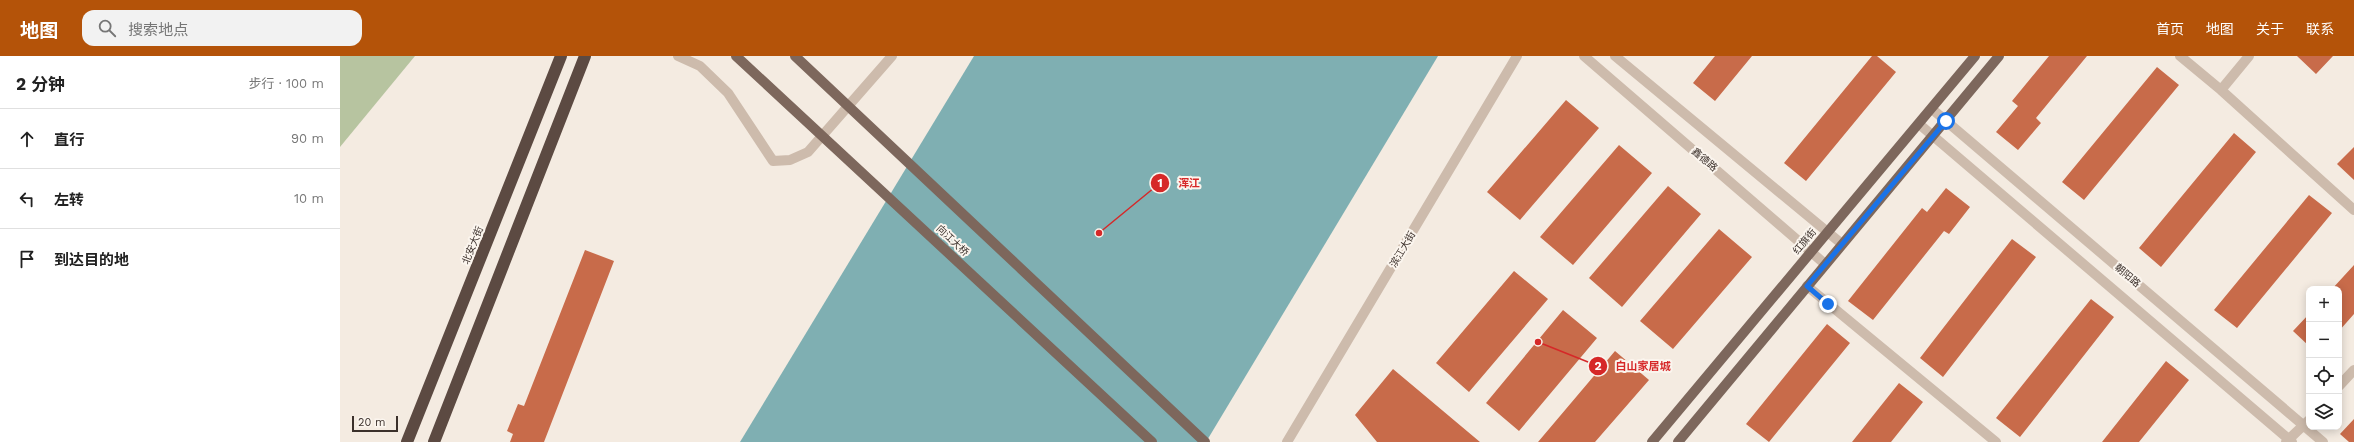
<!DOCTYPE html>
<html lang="zh">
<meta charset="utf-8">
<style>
body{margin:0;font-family:"Work Sans","Noto Sans SC",sans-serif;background:#f2f2f2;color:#222}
.controls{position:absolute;right:12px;bottom:12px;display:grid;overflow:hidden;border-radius:8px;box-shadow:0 2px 10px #0003}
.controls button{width:36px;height:36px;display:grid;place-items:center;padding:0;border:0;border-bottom:1px solid #e0e0e0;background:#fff;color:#222;font:20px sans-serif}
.scale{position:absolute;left:12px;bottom:10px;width:46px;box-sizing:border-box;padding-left:4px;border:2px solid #3b302b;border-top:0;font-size:11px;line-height:14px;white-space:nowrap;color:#3b302b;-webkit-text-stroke:3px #fbf5ee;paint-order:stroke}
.stop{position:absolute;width:12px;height:12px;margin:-9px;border:3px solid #1a73e8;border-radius:50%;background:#fff}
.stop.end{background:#1a73e8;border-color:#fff;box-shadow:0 1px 4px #0008}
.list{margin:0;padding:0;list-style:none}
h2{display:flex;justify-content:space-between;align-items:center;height:52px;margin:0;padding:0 16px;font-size:17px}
h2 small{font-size:13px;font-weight:400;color:#767676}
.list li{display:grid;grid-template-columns:26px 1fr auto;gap:12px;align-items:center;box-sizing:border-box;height:60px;padding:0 16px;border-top:1px solid #e0e0e0}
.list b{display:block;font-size:15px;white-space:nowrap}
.list em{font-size:13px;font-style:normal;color:#767676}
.icon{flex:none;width:22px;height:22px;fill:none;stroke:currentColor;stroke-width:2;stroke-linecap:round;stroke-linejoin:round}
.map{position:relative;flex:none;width:2014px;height:386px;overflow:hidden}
header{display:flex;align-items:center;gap:24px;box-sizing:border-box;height:56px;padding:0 20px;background:#b45309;color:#fff}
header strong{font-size:19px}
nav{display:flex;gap:22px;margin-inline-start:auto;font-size:14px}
.search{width:280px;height:36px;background:#f2f2f2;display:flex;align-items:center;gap:10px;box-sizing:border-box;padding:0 14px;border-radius:12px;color:#767676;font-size:15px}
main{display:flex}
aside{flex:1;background:#fff}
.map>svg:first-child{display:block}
.green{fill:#b7c4a0}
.water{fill:#7fafb2}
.building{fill:#c86b4a}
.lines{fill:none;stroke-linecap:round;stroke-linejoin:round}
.minor{stroke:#cdbbac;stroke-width:10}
.major{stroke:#7d675c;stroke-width:10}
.highway{stroke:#5c4a42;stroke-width:12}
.major-bridge{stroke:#7d675c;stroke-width:10}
.route{stroke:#1a73e8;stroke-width:5}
.labels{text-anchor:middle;stroke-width:4;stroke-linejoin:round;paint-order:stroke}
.street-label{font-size:10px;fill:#3b302b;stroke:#fbf5ee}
.leader{fill:none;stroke:#d62828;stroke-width:1.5}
.callout-dot{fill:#d62828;stroke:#fbf5ee;stroke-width:1.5}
.mark-label{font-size:12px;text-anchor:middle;font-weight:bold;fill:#fff}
.callout-label{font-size:11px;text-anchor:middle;font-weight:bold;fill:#d62828;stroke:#fbf5ee;stroke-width:4;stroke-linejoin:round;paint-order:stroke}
</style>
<header>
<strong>地图</strong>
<div class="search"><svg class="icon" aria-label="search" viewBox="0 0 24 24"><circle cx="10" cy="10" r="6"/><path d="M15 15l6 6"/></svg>搜索地点</div>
<nav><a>首页</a><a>地图</a><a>关于</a><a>联系</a></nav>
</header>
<main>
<aside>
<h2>2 分钟<small>步行 · 100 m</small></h2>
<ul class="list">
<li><svg class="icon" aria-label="ahead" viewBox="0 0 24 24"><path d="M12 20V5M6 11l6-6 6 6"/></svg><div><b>直行</b></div><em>90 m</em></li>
<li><svg class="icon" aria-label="left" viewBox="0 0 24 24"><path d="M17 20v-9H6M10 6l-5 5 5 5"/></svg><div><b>左转</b></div><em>10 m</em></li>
<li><svg class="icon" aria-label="arrive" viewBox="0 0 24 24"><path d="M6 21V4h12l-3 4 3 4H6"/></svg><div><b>到达目的地</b></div></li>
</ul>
</aside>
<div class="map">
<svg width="2014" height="386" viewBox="0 0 2014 386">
<rect width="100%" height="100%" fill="#f4ebe1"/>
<path class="green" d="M0,0H75L0,91Z"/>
<path class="water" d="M634,0H1098L866,386H400Z"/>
<path class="building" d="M1375,0H1412L1375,45L1353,27Z
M1532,0H1537L1556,16L1466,125L1444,107Z
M1709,0H1747L1696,62L1701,67L1678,94L1656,76L1678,50L1672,45Z
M1957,0H1993L1976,18Z
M1817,11L1839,29L1744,144L1722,126Z
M1226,44L1259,72L1180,164L1147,136Z
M1894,77L1916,96L1821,211L1799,192Z
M1279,89L1312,117L1233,209L1200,181Z
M2014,91V124L1997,108Z
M1328,130L1361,158L1282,251L1249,222Z
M1606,132L1630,151L1609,178L1604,175L1533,264L1508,245L1582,152L1587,156Z
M1969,139L1992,157L1897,272L1874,254Z
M1379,173L1412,201L1333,293L1300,265Z
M1672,183L1696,201L1603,321L1580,302Z
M245,194L274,205L204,386H170L173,378L167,375L178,348L184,350Z
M2014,209V258L1999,275V233H1992Z
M1174,215L1208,243L1129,336L1096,307Z
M1751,243L1774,261L1680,381L1656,362Z
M1223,254L1257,282L1179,375L1146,347Z
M1969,258V290L1953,275Z
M1487,268L1510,287L1429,386L1406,368Z
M1275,295L1309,324L1255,386H1198Z
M1826,305L1849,324L1799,386H1762Z
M1053,313L1140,386H1037L1015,359Z
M1559,327L1583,346L1551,386H1512Z
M2014,363V386H2009L2000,378Z"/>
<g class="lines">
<path class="minor" d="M338,0L360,10L388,37L433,105L450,104L468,96L552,0
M1244,0L1485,208
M1275,0L1502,188
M1840,0L1881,34L2014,154
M1881,34L1909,0
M1592,53L1983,386
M1579,68L1952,386
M1467,230L1656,386
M1999,330L2014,314
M947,386L1177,0
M1946,386L1969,364"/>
<path class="major" d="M1312,386L1635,0
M1338,386L1659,0"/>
<path class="highway" d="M67,386L221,0
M94,386L245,0"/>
<path class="major-bridge" d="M396,0L812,386
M455,0L865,386"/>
</g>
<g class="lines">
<path class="route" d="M1488,248L1467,230L1606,65"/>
</g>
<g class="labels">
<g class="street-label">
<text transform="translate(1365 103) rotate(41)" y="4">鑫德路</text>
<text transform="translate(613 184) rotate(43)" y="4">向江大桥</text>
<text transform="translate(1464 185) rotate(-50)" y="4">红旗街</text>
<text transform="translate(132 189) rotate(-68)" y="4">北安大街</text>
<text transform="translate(1062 193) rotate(-59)" y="4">滨江大街</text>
<text transform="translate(1788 219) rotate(40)" y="4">朝阳路</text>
</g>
</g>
<path class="leader" d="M759 177L820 127M1198 286L1258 310"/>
<g class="callout-dot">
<circle cx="759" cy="177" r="4"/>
<circle cx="1198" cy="286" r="4"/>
<circle cx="820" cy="127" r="10"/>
<circle cx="1258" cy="310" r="10"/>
</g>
<g class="mark-label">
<text x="820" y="131">1</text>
<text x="1258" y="314">2</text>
</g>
<g class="callout-label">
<text x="849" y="131">浑江</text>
<text x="1303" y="314">白山家居城</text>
</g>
</svg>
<div class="controls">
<button>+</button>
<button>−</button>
<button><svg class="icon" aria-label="locate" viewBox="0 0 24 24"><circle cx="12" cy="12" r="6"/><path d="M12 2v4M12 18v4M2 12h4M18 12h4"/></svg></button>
<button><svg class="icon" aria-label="layers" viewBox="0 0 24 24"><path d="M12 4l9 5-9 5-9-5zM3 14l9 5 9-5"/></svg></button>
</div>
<div class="scale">20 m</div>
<div class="stop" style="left:1606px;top:65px"></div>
<div class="stop end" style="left:1488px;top:248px"></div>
</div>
</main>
